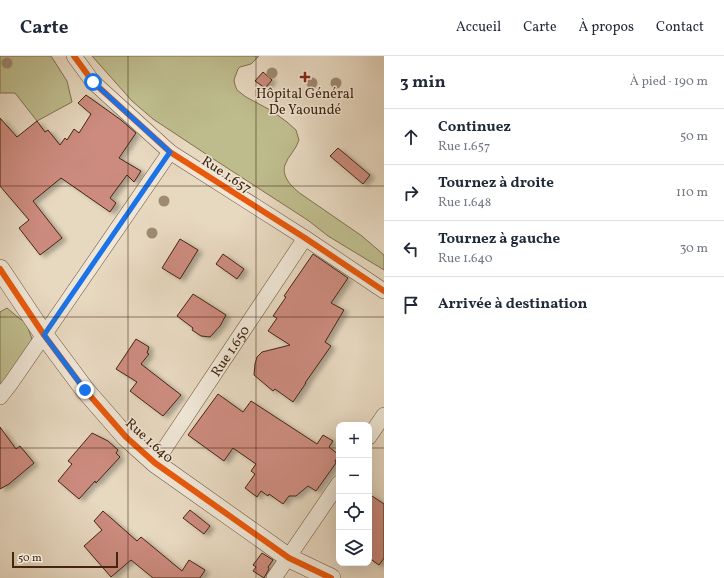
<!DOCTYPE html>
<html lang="fr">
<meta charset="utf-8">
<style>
body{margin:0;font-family:Vollkorn,serif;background:#f2f2f3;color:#1f2937}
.controls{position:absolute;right:12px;bottom:12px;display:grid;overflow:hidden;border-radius:8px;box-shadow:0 4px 16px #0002}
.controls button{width:36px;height:36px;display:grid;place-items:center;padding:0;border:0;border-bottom:1px solid #e0e1e3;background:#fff;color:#1f2937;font:20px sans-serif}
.scale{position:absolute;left:12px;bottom:10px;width:106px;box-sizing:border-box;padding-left:4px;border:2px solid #442510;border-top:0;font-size:11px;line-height:14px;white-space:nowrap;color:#442510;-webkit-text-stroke:3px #efe6d6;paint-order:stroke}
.stop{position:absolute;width:12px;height:12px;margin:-9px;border:3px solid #1a73e8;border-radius:50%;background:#fff}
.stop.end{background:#1a73e8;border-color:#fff;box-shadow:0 1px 4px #0008}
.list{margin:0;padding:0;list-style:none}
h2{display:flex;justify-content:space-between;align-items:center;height:52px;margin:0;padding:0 16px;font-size:17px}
h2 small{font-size:13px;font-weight:400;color:#747a83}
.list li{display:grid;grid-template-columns:26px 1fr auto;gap:12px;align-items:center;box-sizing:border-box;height:56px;padding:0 16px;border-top:1px solid #e0e1e3}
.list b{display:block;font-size:15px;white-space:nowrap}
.list p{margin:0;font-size:13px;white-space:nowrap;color:#747a83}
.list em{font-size:13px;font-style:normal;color:#747a83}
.icon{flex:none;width:22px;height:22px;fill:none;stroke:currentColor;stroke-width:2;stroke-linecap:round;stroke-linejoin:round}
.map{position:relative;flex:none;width:384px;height:522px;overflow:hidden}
header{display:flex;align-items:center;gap:24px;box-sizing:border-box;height:56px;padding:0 20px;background:#fff;border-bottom:1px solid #e0e1e3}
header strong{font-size:19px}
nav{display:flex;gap:22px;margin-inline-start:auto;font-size:14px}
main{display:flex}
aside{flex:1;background:#fff}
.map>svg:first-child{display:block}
.green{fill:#bebc8d;stroke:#81704e}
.building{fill:#cc8b7e;stroke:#442510;filter:url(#shadow)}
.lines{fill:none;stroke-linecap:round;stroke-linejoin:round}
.minor-casing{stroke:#6d523c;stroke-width:16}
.tertiary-casing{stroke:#6d523c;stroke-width:20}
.minor{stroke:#efe6d6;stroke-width:15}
.tertiary{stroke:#efe6d6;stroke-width:19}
.cycleway-casing{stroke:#efe6d6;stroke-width:8}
.cycleway{stroke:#e8590c;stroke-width:6}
.tree{fill:#9e8a70}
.route{stroke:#1a73e8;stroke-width:5}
.grid{fill:none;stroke:#442510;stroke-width:1;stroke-opacity:0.55}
.poi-dot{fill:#8f2418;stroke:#efe6d6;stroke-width:1.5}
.labels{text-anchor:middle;stroke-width:3;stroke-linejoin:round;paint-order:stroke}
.poi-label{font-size:14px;fill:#442510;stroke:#efe6d6}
.street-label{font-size:14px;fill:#442510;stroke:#efe6d6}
</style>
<header>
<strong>Carte</strong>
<nav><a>Accueil</a><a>Carte</a><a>À propos</a><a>Contact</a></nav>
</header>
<main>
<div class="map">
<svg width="384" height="522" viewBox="0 0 384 522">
<defs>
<filter id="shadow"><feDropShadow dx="4.5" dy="2.5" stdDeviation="2" flood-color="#0004"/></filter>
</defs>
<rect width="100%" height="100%" fill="#e7d8c0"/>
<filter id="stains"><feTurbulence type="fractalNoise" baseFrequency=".005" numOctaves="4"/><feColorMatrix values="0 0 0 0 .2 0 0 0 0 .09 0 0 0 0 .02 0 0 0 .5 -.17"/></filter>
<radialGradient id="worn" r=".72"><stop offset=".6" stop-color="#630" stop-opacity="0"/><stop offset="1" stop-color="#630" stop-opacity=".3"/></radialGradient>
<path class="green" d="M0,0H51L67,25L72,46L37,65L15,37H0Z
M92,0H259L251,8L240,11L238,13L234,24L235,29L237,34L246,41L272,55L287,66L296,74L299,84C296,94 288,100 285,109C281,121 293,132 301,138L362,180L384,199V214L328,180L309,165L215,104L153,63L132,45Z
M7,252L20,263L26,266L33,286L0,332V256Z"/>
<path class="building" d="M263,16L272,24L265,32L255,25Z
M86,39L121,64L136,77L119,102L141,115L134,126L127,119L110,142L116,147L110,156L61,122L33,145L62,182L40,199L19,172L29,164L0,130V62L17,81L37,65L45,76L48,74L60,89L65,82L67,84L74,73L79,77L91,58L78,47Z
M338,92L370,119L363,128L330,100Z
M180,183L198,194L180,223L162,212Z
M223,198L244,213L237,223L216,208Z
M313,198L348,222L331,247L344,254L325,286L331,290L305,327H306L293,346L275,333L273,335L254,319L255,308L257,301L262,296L290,289L268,275L277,262L273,260L286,241L284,240Z
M193,238L226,259L220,270L210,281L201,280L192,274L193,272L177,260Z
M136,283L149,291L147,297L149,298L141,308L181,339L163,360L130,335L137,326L116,313Z
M218,338L243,356L251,345L317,388L323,379L333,385L329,391L339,399L335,405L336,407L316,435L308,430L296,440H289L283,448L269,438L268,440L261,435L257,441L245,432L255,418L251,415L256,408L233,392L224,405L188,379Z
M0,371L16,393L20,390L34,407L9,428L0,433Z
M92,377L108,385L118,394L116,397L120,401L96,427L95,425L79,443L58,425L72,408L68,405Z
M369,438L384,448V502L379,509L369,502Z
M190,454L210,470L204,478L183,462Z
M103,455L137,485L141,481L182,515L189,504L205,514L200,522H153L131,504L111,521L84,490L102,474L94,465Z
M262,497L273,504L268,511L269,513L264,522L253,515L256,511L253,509Z"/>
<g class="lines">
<g class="minor-casing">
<g id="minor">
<path d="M74,0L93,26L170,96L305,182L384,235"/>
<path d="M0,341L11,327L170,96"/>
<path d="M369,381L384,359"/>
<path id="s1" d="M155,407L305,182"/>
<path d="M274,522L339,427"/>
</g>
</g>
<g class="tertiary-casing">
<path id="tertiary" d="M0,213L44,279L85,334L126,381L155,407L289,502L331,522"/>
</g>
<use href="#minor" class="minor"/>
<use href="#tertiary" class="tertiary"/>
<g class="cycleway-casing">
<path id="cycleway" d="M74,0L93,26L170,96L305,182L384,235
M0,213L44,279L85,334L126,381L155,407L289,502L331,522"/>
</g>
<use href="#cycleway" class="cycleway"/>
</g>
<g class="tree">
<circle cx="7" cy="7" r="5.5"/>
<circle cx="272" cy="17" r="5.5"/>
<circle cx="312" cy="27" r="5.5"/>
<circle cx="336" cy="27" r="5.5"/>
<circle cx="164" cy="145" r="5.5"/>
<circle cx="152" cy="177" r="5.5"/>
</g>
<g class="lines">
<path class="route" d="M85,334L44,279L170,96L93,26"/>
</g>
<path class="grid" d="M128,0V522M256,0V522M0,130H384M0,261H384M0,392H339M369,392H384"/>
<path class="poi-dot" d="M303 15h4v4h4v4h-4v4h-4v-4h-4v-4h4z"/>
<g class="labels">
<g class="poi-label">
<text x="305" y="42">Hôpital Général<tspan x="305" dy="16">De Yaoundé</tspan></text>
</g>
<g class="street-label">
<text transform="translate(227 118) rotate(33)" y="5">Rue 1.657</text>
<text dy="5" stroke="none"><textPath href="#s1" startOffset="135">Rue 1.650</textPath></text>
<text transform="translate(150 384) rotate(42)" y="5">Rue 1.640</text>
</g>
</g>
<rect width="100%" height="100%" filter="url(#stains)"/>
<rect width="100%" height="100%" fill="url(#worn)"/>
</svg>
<div class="controls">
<button>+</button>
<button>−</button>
<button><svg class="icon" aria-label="locate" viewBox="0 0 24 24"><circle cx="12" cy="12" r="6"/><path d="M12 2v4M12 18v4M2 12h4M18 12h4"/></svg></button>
<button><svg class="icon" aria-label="layers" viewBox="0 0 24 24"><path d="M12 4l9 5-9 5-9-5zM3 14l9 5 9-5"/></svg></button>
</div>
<div class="scale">50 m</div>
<div class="stop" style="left:93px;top:26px"></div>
<div class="stop end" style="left:85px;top:334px"></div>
</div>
<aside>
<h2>3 min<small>À pied · 190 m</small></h2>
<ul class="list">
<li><svg class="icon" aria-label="ahead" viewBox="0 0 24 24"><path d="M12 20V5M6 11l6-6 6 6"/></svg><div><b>Continuez</b><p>Rue 1.657</p></div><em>50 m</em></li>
<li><svg class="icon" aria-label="right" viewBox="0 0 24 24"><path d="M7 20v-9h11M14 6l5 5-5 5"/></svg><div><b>Tournez à droite</b><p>Rue 1.648</p></div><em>110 m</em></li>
<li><svg class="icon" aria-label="left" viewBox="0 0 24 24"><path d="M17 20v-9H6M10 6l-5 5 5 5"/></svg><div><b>Tournez à gauche</b><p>Rue 1.640</p></div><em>30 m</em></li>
<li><svg class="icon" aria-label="arrive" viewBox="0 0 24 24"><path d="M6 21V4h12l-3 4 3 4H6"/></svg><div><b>Arrivée à destination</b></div></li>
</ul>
</aside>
</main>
